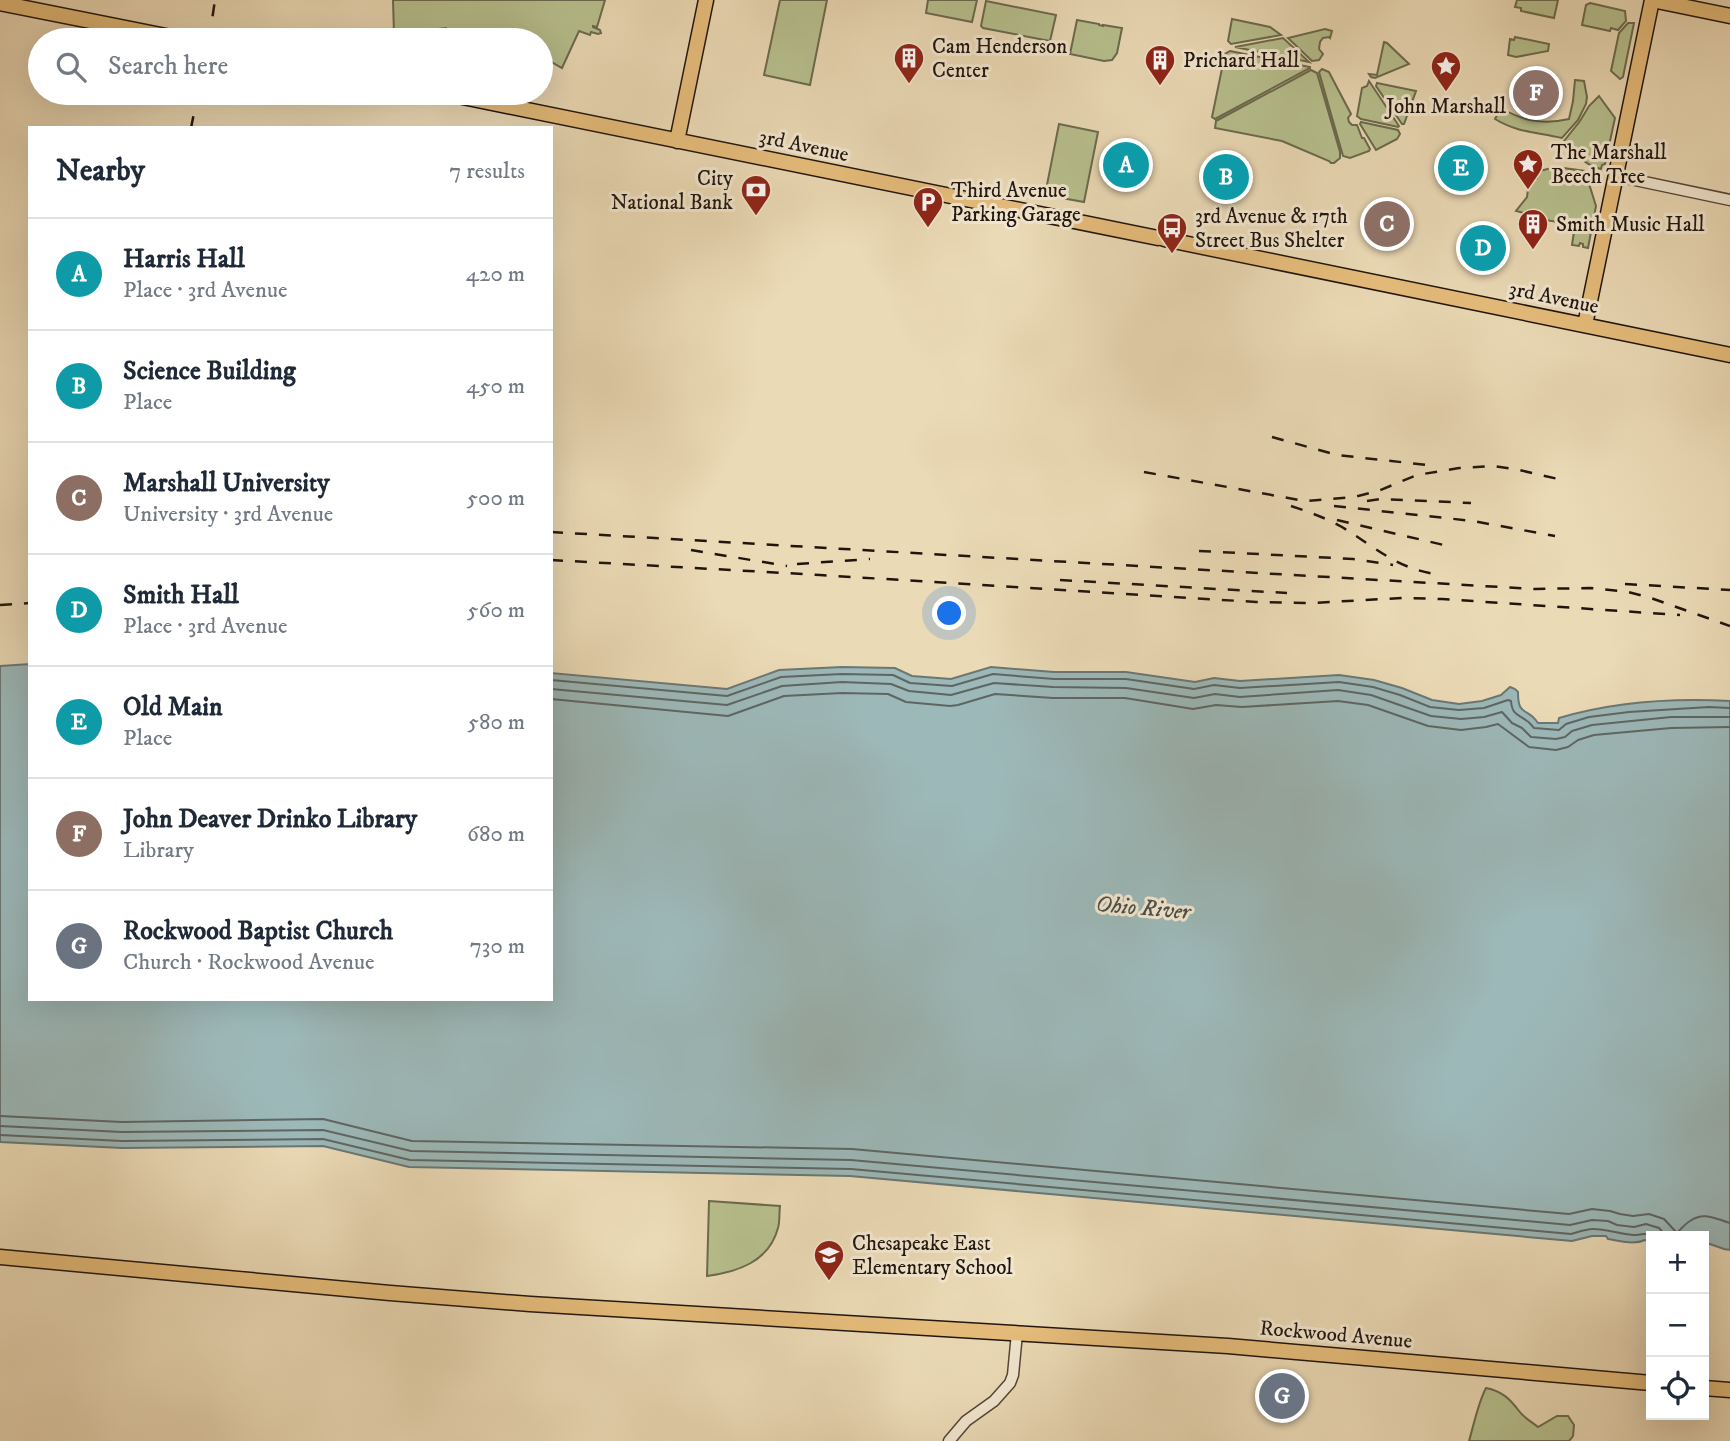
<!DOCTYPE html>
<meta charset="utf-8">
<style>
body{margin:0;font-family:"IM FELL DW Pica",serif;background:#f2f2f3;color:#1f2937}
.controls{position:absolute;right:21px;bottom:21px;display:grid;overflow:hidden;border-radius:0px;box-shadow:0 7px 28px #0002}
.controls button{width:63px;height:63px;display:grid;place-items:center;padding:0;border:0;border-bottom:2px solid #e0e1e3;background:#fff;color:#1f2937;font:35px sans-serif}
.you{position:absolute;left:950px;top:614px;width:24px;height:24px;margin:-18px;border:5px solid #fff;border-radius:50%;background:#1a73e8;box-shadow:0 0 0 10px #1a73e833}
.badge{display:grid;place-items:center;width:46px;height:46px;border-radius:50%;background:#d93025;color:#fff;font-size:23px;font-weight:700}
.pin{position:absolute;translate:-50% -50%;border:4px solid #fff;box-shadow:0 2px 7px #0006}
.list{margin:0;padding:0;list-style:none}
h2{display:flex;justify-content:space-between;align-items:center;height:91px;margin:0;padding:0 28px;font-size:30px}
h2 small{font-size:23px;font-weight:400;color:#747a83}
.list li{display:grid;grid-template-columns:46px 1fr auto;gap:21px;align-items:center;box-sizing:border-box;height:112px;padding:0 28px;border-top:2px solid #e0e1e3}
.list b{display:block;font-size:26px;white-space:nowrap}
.list p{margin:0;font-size:23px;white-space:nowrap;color:#747a83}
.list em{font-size:23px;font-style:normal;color:#747a83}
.icon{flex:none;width:38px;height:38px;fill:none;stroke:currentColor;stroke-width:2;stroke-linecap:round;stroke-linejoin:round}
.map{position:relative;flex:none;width:1730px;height:1441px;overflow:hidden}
.search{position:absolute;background:#fff;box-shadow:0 7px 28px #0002;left:28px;top:28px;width:525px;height:77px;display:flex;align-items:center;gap:18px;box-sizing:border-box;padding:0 24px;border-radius:38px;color:#747a83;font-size:26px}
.panel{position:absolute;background:#fff;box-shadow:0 7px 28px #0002;left:28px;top:126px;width:525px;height:875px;border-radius:0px}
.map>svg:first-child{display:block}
.green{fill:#b7c08e;stroke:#6c6a4e;stroke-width:2}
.water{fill:#9cb8b8;stroke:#6a7774;stroke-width:2}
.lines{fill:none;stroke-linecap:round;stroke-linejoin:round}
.shore{stroke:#5e6663;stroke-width:2}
.minor-casing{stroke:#534638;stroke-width:13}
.major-casing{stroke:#20150e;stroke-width:17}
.minor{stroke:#f2e7d0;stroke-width:10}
.major{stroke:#e6bd7b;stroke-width:14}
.rail{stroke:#20150e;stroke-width:2.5;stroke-dasharray:12 12;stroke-linecap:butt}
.labels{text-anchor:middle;stroke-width:6;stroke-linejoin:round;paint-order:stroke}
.poi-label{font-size:21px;fill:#20150e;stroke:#f2e7d0;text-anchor:start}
.street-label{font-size:21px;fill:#20150e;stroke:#f2e7d0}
.water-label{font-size:23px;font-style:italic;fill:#4b4e4a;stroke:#f2e7d0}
</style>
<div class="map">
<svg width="1730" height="1441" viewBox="0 0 1730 1441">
<rect width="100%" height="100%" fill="#ebdab6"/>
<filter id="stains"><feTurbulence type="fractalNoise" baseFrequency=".00286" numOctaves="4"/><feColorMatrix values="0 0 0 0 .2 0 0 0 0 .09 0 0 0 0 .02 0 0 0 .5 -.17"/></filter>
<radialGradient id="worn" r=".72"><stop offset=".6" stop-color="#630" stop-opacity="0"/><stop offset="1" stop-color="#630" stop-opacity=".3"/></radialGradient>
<path class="green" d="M393,0H605L597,27L593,26V27L600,30L601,33L598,34L591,32L590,35L579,31L562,68L541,56V40H468L448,36L446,28L394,34Z
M780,0H827L810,85L764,75Z
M928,0H977L972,22L926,13Z
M1517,0H1558L1554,18L1521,11V8L1515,7Z
M986,1L1056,15L1050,41L983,28L981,26Z
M1590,3L1625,11L1626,21L1618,30L1611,28L1610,31L1582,25L1586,5Z
M1232,19L1270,27L1281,35L1231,44L1228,41Z
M1077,20L1099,24V25L1103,26V25L1122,28L1117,53L1112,60L1104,61L1070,54Z
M1628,23H1634L1623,77L1620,79L1611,71L1619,33Z
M1325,29L1332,31L1330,38L1329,37L1323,38L1320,42L1319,49L1323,54L1319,60L1312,61L1288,38Z
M1515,37L1549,44L1548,51L1516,57L1508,55L1510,39L1514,40Z
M1283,38L1309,62L1235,47Z
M1384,42L1387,43L1409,64L1375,78L1371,77L1369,74L1377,75Z
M1230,51L1310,67V68L1215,119L1212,117L1225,54Z
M1322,69L1329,72L1331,76L1351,114L1348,118L1349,122L1352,125H1357L1362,138H1364L1370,149L1369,151L1350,158L1343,156L1319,72Z
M1311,70L1317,73L1340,152V158L1334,163H1331L1329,161L1282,141L1215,128L1216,121Z
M1575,80L1584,81L1587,97L1586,104L1578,120L1562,138C1537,132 1518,133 1495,119L1501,108C1523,121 1543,125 1569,119L1573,101Z
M1369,81L1399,126L1398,127L1361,119L1357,116L1362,88L1367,86Z
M1377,83L1416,91L1404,124H1402L1376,86Z
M1599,96L1615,118L1605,164L1602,165L1601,169C1581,164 1578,153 1564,141L1580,121L1589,106Z
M1361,122L1398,130L1400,134L1397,139L1376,150L1360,124Z
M1059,124L1098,132L1084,202L1045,195Z
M1556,167L1585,171L1596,206L1588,248L1583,247V244L1580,243L1579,246L1572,245L1575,225L1523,216L1524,213L1516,211L1527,197L1529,182L1537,178L1539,171Z
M709,1201L780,1206C779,1213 780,1222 778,1228C769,1262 737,1272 707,1276Z
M1486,1388C1502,1391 1510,1399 1519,1411C1524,1418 1532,1422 1538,1427L1557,1416H1568L1574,1425L1573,1436L1569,1441H1469C1474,1424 1478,1403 1486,1388Z"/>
<path class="water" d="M30,664V999H551V673L727,689L779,670L842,667L895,668L912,676L951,679L991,667L1054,672H1126L1195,682L1214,678L1240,681L1339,675L1374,680L1402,688L1432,700L1459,704L1482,701L1501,695L1510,687L1515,689L1518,692C1518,718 1527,706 1538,723H1558L1559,718C1613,702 1674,698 1730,701V1250L1724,1249L1704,1242V1236H1651V1242L1645,1240C1634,1245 1619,1241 1608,1239L1606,1236H1592L1572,1241L850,1176L409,1167L323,1146L122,1148L0,1142V666Z"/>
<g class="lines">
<path class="shore" d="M551,680L727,696L781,677L842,674L893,675L910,683L952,686L993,674L1054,679H1126L1194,689L1214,685L1240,688L1339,682L1373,687L1400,695L1430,707L1459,710L1484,708L1508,700L1511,701C1512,715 1518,714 1527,721C1528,721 1534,728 1534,728L1559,730L1566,724L1589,717L1629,712L1709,707L1730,708
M551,689L727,705L782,686L842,682L891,684L909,691L951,695L994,683L1053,687L1126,688L1194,698L1215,694L1240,697L1338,690L1371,695L1431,716L1461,719L1484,717L1502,712L1512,723L1522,728L1531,737L1556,739L1565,737L1572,731L1592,725L1671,717H1730
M551,699L728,716L784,696L842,693L888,694L906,702L950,706L958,705L995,694L1053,698H1125L1193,709L1216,705L1242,707L1338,701L1368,705L1428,726L1461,730L1486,727L1498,724L1529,747L1556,750L1568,747L1578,740L1594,735L1671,728L1730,727
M0,1116L122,1122L323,1119L412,1141L852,1149L1569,1214L1592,1209L1610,1211L1620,1214L1633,1216L1649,1214L1664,1219L1677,1233C1681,1229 1685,1224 1690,1221C1704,1211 1716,1219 1730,1223
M0,1126L122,1132L323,1130L411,1151L851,1160L1570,1225L1592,1220L1608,1221L1617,1225L1634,1227L1646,1224L1659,1228L1666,1236
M0,1135L122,1141L323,1139L410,1160L851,1169L1571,1234C1578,1232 1586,1229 1593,1229C1607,1229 1619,1234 1633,1235C1644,1236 1641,1231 1655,1236"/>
<g class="minor-casing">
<path id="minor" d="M1616,176L1730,200
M949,1441L966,1421L994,1401L1010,1383L1013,1375L1017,1333"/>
</g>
<g class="major-casing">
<path id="major" d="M1652,0L1730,16
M0,3L186,40
M443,93L1158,238
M677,141L706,0
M1164,239L1730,355
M1585,325L1652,0
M0,1257L390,1293L530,1304L1228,1346L1651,1383
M1704,1388L1730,1390"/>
</g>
<use href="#minor" class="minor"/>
<use href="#major" class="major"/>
<path class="rail" d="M209,40L215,0
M191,128L198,93
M1272,437L1337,455L1436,466
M1144,472L1305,501L1354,497L1378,491L1417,475L1459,468L1492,466L1515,469L1558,479
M1367,501L1381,499L1471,503
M1291,506C1309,512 1326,518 1342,527C1378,549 1398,570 1442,575
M1334,506L1473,521L1555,536
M1337,520L1448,546
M551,532L1535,589L1590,588L1628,592L1651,598L1730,626
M691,550L787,566
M1199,551L1353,559L1393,565
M551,560L820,575L1256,602L1312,603L1402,598L1442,599L1680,615
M797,564L870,559
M1060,580L1287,593
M1625,584L1730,590
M0,605L30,603"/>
</g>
<defs>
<g id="building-pin" transform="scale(1.575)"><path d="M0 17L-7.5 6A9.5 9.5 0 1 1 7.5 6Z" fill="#8f2418" stroke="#f2e7d0"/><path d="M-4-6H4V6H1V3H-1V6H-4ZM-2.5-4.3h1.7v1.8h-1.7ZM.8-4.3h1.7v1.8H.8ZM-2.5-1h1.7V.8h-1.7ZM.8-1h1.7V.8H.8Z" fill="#fff"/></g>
<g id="sight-pin" transform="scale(1.575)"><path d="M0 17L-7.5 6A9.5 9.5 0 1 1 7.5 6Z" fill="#8f2418" stroke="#f2e7d0"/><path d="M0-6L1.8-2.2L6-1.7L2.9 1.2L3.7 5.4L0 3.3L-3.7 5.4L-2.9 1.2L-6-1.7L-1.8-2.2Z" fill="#fff"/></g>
<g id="bank-pin" transform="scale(1.575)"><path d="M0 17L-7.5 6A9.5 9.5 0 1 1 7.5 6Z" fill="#8f2418" stroke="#f2e7d0"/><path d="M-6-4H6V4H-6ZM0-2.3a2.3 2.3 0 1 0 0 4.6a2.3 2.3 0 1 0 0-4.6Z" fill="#fff"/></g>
<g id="parking-pin" transform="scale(1.575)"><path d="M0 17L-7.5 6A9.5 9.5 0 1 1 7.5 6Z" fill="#8f2418" stroke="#f2e7d0"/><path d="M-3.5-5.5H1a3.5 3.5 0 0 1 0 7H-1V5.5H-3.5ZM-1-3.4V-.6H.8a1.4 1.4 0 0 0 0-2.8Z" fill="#fff"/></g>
<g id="bus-pin" transform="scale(1.575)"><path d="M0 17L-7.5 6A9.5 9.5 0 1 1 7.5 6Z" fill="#8f2418" stroke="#f2e7d0"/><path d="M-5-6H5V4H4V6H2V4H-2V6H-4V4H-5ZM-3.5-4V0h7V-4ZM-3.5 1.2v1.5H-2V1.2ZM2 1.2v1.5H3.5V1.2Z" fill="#fff"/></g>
<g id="school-pin" transform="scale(1.575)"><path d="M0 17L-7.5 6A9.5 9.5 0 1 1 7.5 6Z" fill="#8f2418" stroke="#f2e7d0"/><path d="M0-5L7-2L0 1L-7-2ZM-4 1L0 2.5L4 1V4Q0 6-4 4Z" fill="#fff"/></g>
</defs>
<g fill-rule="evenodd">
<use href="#building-pin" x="909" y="58"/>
<use href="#building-pin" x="1160" y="60"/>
<use href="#sight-pin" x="1446" y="66"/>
<use href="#sight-pin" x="1528" y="164"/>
<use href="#bank-pin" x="756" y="190"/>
<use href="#parking-pin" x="928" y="202"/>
<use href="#building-pin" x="1533" y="224"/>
<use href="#bus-pin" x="1172" y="228"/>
<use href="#school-pin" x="829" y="1255"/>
</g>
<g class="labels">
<g class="poi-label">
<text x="932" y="53">Cam Henderson<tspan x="932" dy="24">Center</tspan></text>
<text x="1183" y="67">Prichard Hall</text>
<text x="1446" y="113" text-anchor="middle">John Marshall</text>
<text x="1551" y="159">The Marshall<tspan x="1551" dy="24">Beech Tree</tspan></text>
<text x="733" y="185" text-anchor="end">City<tspan x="733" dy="24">National Bank</tspan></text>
<text x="951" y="197">Third Avenue<tspan x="951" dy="24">Parking Garage</tspan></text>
<text x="1195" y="223">3rd Avenue &amp; 17th<tspan x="1195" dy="24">Street Bus Shelter</tspan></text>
<text x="1556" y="231">Smith Music Hall</text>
<text x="852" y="1250">Chesapeake East<tspan x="852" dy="24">Elementary School</tspan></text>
</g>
<g class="street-label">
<text transform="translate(804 145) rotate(12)" y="7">3rd Avenue</text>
<text transform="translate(1554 297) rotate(12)" y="7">3rd Avenue</text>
<text transform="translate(1336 1334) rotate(5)" y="7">Rockwood Avenue</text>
</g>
<g class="water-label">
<text transform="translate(1143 907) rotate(5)" y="8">Ohio River</text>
</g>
</g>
<rect width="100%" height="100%" filter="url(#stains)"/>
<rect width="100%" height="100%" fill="url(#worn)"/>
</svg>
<div class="controls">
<button>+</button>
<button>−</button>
<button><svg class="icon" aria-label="locate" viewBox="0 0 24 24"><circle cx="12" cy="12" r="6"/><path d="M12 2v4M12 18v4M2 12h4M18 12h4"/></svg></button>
</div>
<div class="you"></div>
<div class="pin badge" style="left:1126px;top:165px;background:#0f9aa8">A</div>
<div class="pin badge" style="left:1226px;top:177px;background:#0f9aa8">B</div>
<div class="pin badge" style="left:1387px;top:224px;background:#8d6e63">C</div>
<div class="pin badge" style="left:1483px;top:248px;background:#0f9aa8">D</div>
<div class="pin badge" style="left:1461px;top:168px;background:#0f9aa8">E</div>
<div class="pin badge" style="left:1536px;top:93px;background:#8d6e63">F</div>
<div class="pin badge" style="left:1282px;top:1396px;background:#6b7280">G</div>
<div class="search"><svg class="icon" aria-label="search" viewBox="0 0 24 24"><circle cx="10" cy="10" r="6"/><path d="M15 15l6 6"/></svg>Search here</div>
<section class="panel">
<h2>Nearby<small>7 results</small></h2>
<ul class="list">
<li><span class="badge" style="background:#0f9aa8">A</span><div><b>Harris Hall</b><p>Place · 3rd Avenue</p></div><em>420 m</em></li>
<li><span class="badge" style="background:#0f9aa8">B</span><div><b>Science Building</b><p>Place</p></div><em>450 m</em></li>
<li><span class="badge" style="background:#8d6e63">C</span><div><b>Marshall University</b><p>University · 3rd Avenue</p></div><em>500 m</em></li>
<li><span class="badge" style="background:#0f9aa8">D</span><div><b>Smith Hall</b><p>Place · 3rd Avenue</p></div><em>560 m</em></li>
<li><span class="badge" style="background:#0f9aa8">E</span><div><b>Old Main</b><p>Place</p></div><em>580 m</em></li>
<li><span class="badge" style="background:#8d6e63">F</span><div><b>John Deaver Drinko Library</b><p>Library</p></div><em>680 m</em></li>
<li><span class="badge" style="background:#6b7280">G</span><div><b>Rockwood Baptist Church</b><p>Church · Rockwood Avenue</p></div><em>730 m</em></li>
</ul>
</section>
</div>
